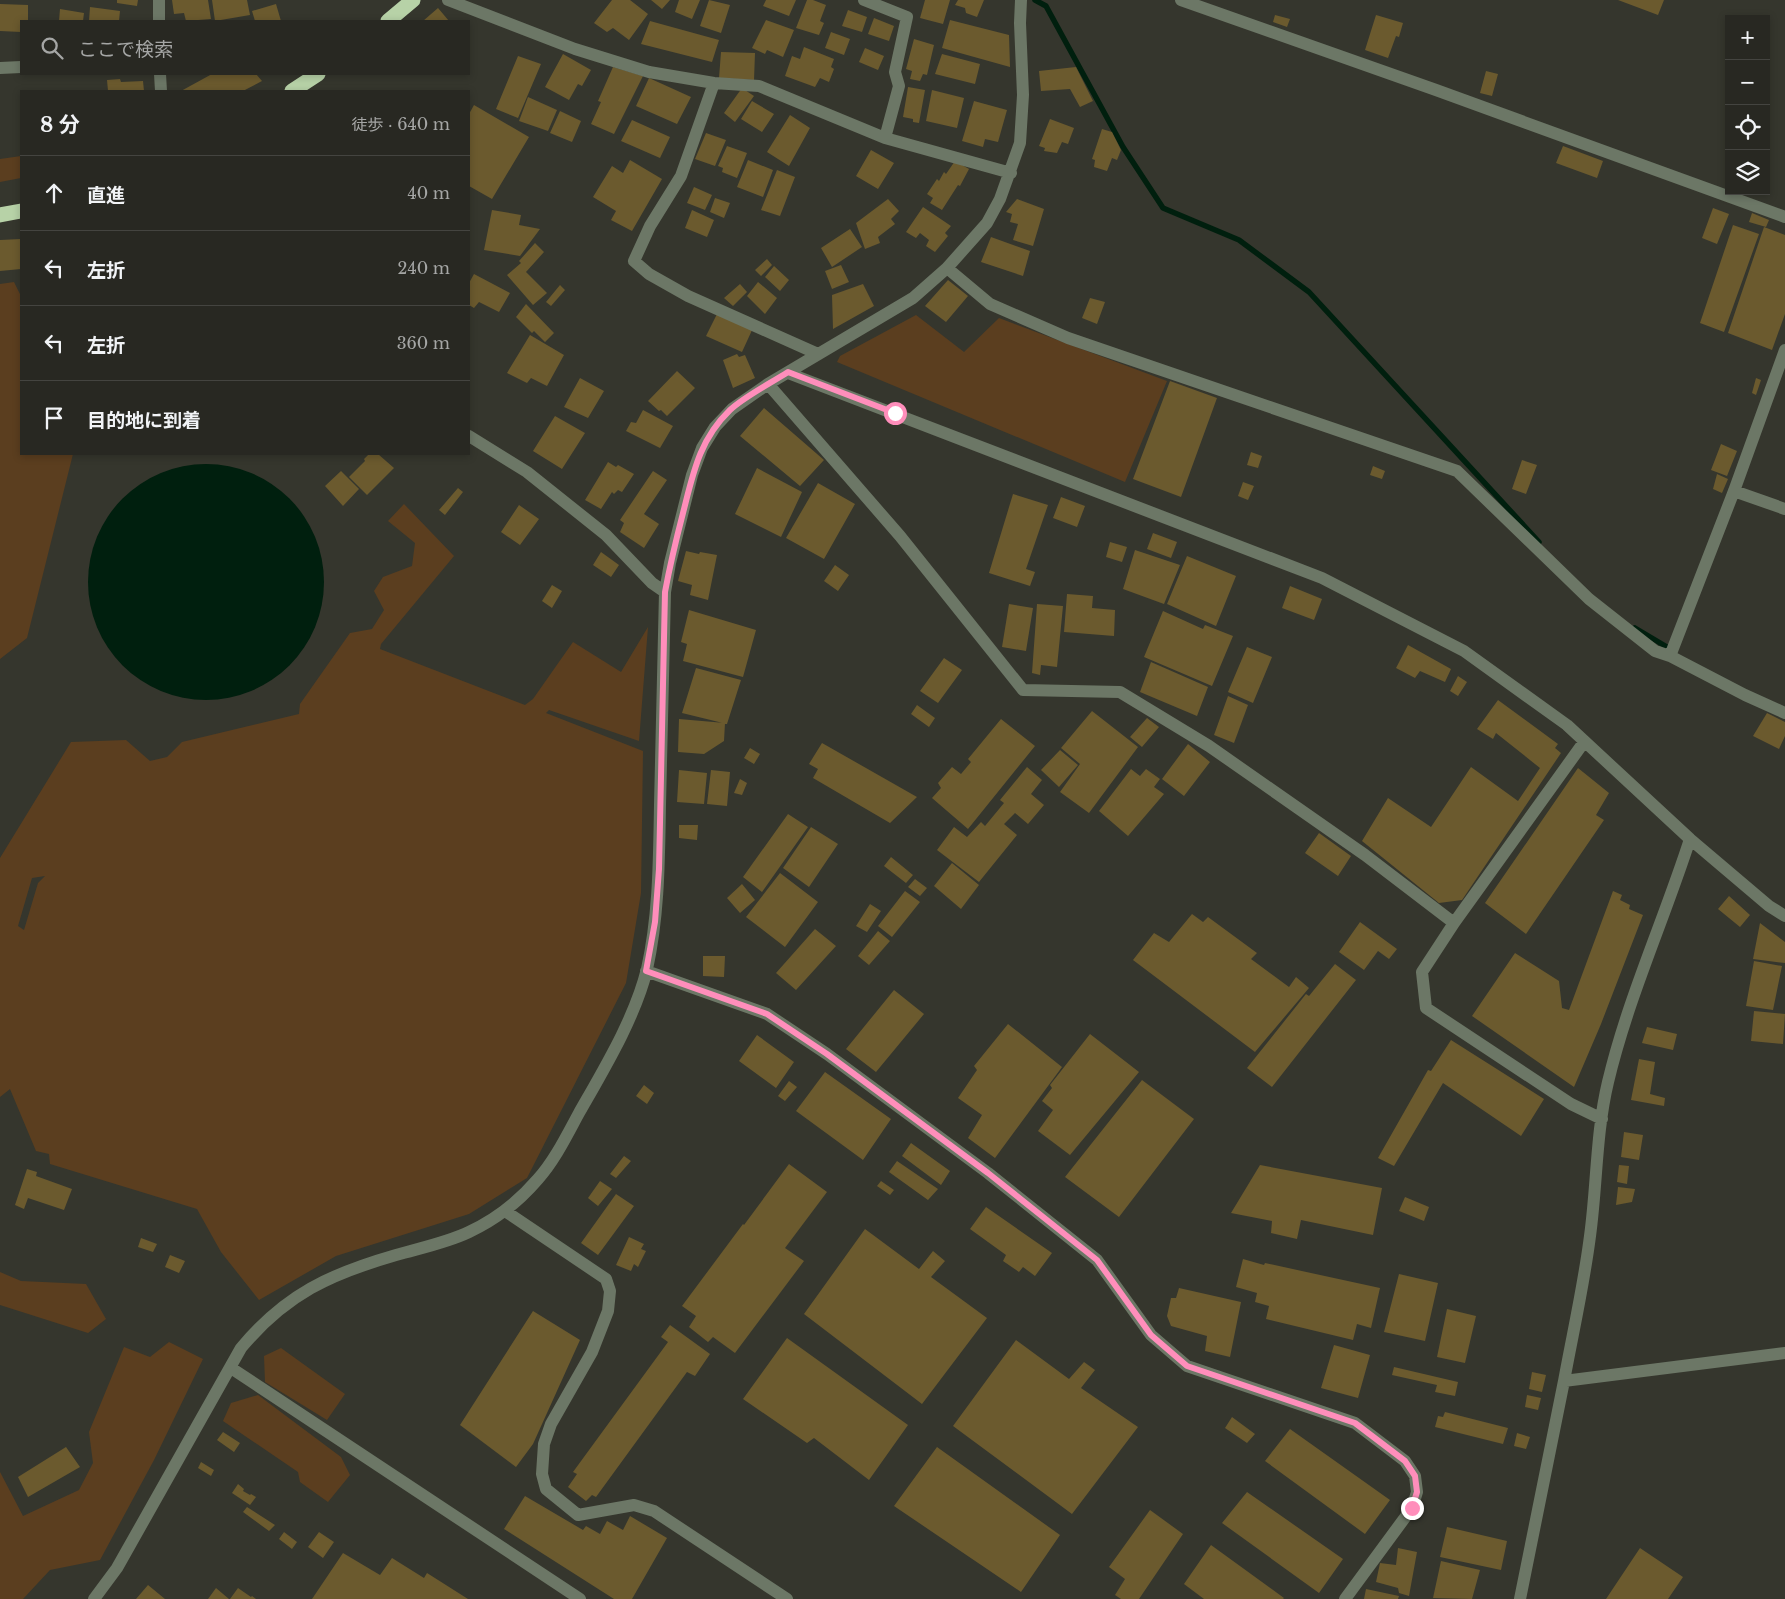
<!DOCTYPE html>
<html lang="ja">
<meta charset="utf-8">
<style>
body{margin:0;font-family:"Libre Baskerville","Noto Sans JP",serif;background:#30302a;color:#f1f3f6}
.controls{position:absolute;right:15px;top:15px;display:grid;overflow:hidden;border-radius:0px;box-shadow:0 2px 8px #0003}
.controls button{width:45px;height:45px;display:grid;place-items:center;padding:0;border:0;border-bottom:1px solid #444440;background:#282822;color:#f1f3f6;font:25px sans-serif}
.stop{position:absolute;width:15px;height:15px;margin:-11px;border:4px solid #ff8ebb;border-radius:50%;background:#fff}
.stop.end{background:#ff8ebb;border-color:#fff;box-shadow:0 1px 5px #0008}
.list{margin:0;padding:0;list-style:none}
h2{display:flex;justify-content:space-between;align-items:center;height:65px;margin:0;padding:0 20px;font-size:21px}
h2 small{font-size:16px;font-weight:400;color:#a5a6a5}
.list li{display:grid;grid-template-columns:32px 1fr auto;gap:15px;align-items:center;box-sizing:border-box;height:75px;padding:0 20px;border-top:1px solid #444440}
.list b{display:block;font-size:19px;white-space:nowrap}
.list em{font-size:16px;font-style:normal;color:#a5a6a5}
.icon{flex:none;width:28px;height:28px;fill:none;stroke:currentColor;stroke-width:2;stroke-linecap:round;stroke-linejoin:round}
.map{position:relative;flex:none;width:1785px;height:1599px;overflow:hidden}
.search{position:absolute;background:#282822;box-shadow:0 2px 8px #0003;left:20px;top:20px;width:450px;height:55px;display:flex;align-items:center;gap:12px;box-sizing:border-box;padding:0 18px;border-radius:0px;color:#a5a6a5;font-size:19px}
.panel{position:absolute;background:#282822;box-shadow:0 2px 8px #0003;left:20px;top:90px;width:450px;height:365px;border-radius:0px}
.map>svg:first-child{display:block}
.green{fill:#5b3e1f;fill-rule:evenodd}
.water{fill:#001f0e}
.lines{fill:none;stroke-linecap:round;stroke-linejoin:round}
.stream{stroke:#001f0e;stroke-width:5.5}
.building{fill:#6b5a2e}
.minor{stroke:#6c7766;stroke-width:12}
.highway{stroke:#b7d2a7;stroke-width:15}
.route{stroke:#ff8ebb;stroke-width:6}
</style>
<div class="map">
<svg width="1785" height="1599" viewBox="0 0 1785 1599">
<rect width="100%" height="100%" fill="#35362d"/>
<path class="green" d="M21,156V178L0,182V159Z
M14,282L21,296V454H73L27,638L0,659V284Z
M916,315L964,352L999,318L1167,381L1125,482L837,362L840,356Z
M404,504L454,556L381,644L380,649L525,705L533,699L573,642L621,672L648,627L639,741L549,710L546,713L643,751L641,893L626,983L527,1178L469,1214L336,1256L259,1300L221,1252L197,1209L50,1164L49,1154L36,1151L10,1089L0,1097V858L71,742L126,740L150,761L167,757L182,742L299,714L300,704L350,633L372,629L384,610L374,591L383,577L412,566L415,543L388,521ZM45,876L38,883L24,930L18,926L32,878Z
M0,1272L21,1281L86,1284L106,1319L88,1333L0,1305Z
M169,1342L203,1359L154,1460L100,1560L50,1570L23,1599H0V1472L23,1516L79,1490L93,1463L89,1432L124,1347L150,1357Z
M281,1348L345,1394L327,1420L265,1382L264,1356Z
M258,1395L341,1457L350,1475L328,1502L300,1482L298,1472L223,1421L231,1403Z"/>
<path class="water" d="M88 582a118 118 0 1 1 236 0a118 118 0 1 1-236 0Z"/>
<g class="lines">
<path class="stream" d="M1035,0L1046,6L1123,147L1163,208L1239,240L1309,292L1539,542
M1635,628L1672,650"/>
</g>
<path class="building" d="M117,0H138L137,6L117,3Z
M172,0H208L211,19L186,21L184,13L174,14Z
M212,0H247L250,15L215,21Z
M612,0H630L648,14L629,40L613,28L607,32L594,23Z
M651,0H670L662,9Z
M679,0H700L692,19L675,12Z
M709,0L730,5L721,33L700,26Z
M766,0H796L789,16L763,6Z
M807,0H813L826,5L820,21L824,23L819,35L796,28Z
M925,0H950L943,24L920,18Z
M958,0H984L977,17L966,13L965,8L955,5Z
M1618,0H1664L1658,15Z
M0,4L28,5V21H21V32L0,31Z
M276,4L281,21H255L252,11Z
M90,7L120,11L119,21H89Z
M438,8L449,21H423Z
M60,9L84,13L83,21H59Z
M848,10L867,17L862,32L842,26Z
M1275,15L1290,19L1287,27L1273,22Z
M1376,15L1403,23L1399,37L1396,36L1388,58L1365,50Z
M874,18L894,26L889,41L868,34Z
M766,20L794,30L783,57L767,50L765,54L752,48Z
M950,20L1009,35L1010,67L942,48Z
M650,21L719,40L712,62L641,44Z
M831,32L850,39L844,55L825,48Z
M914,39L934,45L927,75L923,74L920,81L910,79L912,71L906,69Z
M804,47L834,59L831,67L834,69L829,82L820,78L815,87L785,76L792,56L800,59Z
M865,48L884,56L878,70L859,62Z
M721,52L755,53L754,80L719,78Z
M563,54L591,70L582,86L578,84L569,100L545,87Z
M942,54L980,64L975,84L935,74Z
M518,56L541,64L518,118L496,109Z
M613,67L643,76L614,134L591,124L601,102L598,101Z
M1076,67L1093,101L1080,107L1070,89L1041,91L1039,71Z
M1486,71L1498,74L1492,96L1480,93Z
M212,74H256L262,81L243,91H181Z
M649,78L691,97L677,124L636,106Z
M120,79L121,82L143,81L144,91H108L107,80Z
M908,87L925,90L919,123L913,122V119L903,117Z
M742,88L754,96L735,122L724,113Z
M932,90L964,98L957,128L926,121Z
M528,97L557,110L548,131L519,121Z
M752,101L774,114L762,132L741,119Z
M974,101L1007,110L998,142L985,139L983,147L962,141Z
M474,105L529,137L492,199L469,186V114Z
M560,111L581,121L572,142L550,133Z
M790,115L810,128L789,166L767,152Z
M1050,119L1074,128L1068,144L1062,142L1057,153L1044,151L1045,148L1039,146Z
M632,120L670,137L660,158L621,141Z
M1102,129L1112,132L1121,150L1117,160L1112,158L1107,171L1094,167L1095,160L1092,159Z
M706,133L726,140L715,166L695,159Z
M727,146L747,153L737,178L722,172L723,168L718,166Z
M1563,146L1603,161L1597,178L1556,163Z
M871,150L894,163L878,189L856,176Z
M630,160L662,179L632,231L611,220L616,211L593,197L612,166L623,173Z
M748,160L773,170L763,197L737,187Z
M955,161L969,169L960,186L958,185L942,210L930,203L933,198L927,194L937,179L939,181L944,172L946,174Z
M777,170L795,177L780,216L761,210Z
M694,187L712,195L705,210L687,203Z
M715,198L730,203L724,218L710,212Z
M888,199L899,211L891,219L895,224L878,237L880,243L865,249L856,223Z
M1017,199L1044,209L1033,246L1013,240L1018,224L1010,222L1012,214L1006,212Z
M923,207L951,226L945,233L948,236L935,252L926,246L929,240L920,233L916,238L906,232Z
M1713,208L1729,214L1717,244L1702,238Z
M492,210L521,215L519,225L540,229L520,256L484,250Z
M692,210L714,220L707,237L685,228Z
M1752,213L1769,220L1766,227L1749,222Z
M1733,225L1759,234L1724,332L1700,323Z
M1764,227L1785,235V314L1772,350L1728,333Z
M850,229L862,247L832,267L821,248Z
M991,237L1030,251L1023,276L981,262Z
M21,239V269L0,271V240Z
M535,243L544,252L526,272L547,293L533,305L507,275L521,263L519,261Z
M767,259L772,265L761,276L755,270Z
M841,265L849,282L832,289L825,271Z
M774,266L789,280L780,291L765,277Z
M474,274L510,293L499,312L479,302L474,308L469,305V283Z
M948,280L968,296L946,322L925,306Z
M758,282L777,298L765,314L747,296Z
M740,284L747,292L733,306L724,298Z
M863,284L874,306L833,329L832,295Z
M560,285L565,290L551,306L546,302Z
M1090,298L1105,302L1097,324L1082,318Z
M526,304L554,333L545,342L534,331L532,333L516,317Z
M718,312L753,328L742,352L706,336Z
M530,335L564,355L547,386L531,378L527,383L507,373Z
M737,354L739,357L745,355L755,378L733,388L723,360Z
M677,371L695,388L667,416L661,410L659,411L648,401Z
M580,378L604,391L588,418L564,407Z
M1756,378L1761,380L1756,395L1752,393Z
M1170,381L1217,398L1181,497L1133,479Z
M764,408L824,460L800,486L740,436Z
M643,410L673,426L660,448L626,431L631,422L636,423Z
M555,416L585,433L562,469L533,451Z
M1721,444L1737,451L1727,476L1711,470Z
M1251,452L1262,456L1258,468L1247,465Z
M369,454H378L394,468L367,495L349,477L365,461L364,459Z
M1522,460L1537,465L1526,494L1512,489Z
M608,462L616,467L618,465L634,474L622,492L618,490L614,494L612,492L601,509L585,500Z
M1373,466L1385,471L1382,479L1370,475Z
M757,468L802,492L781,537L735,514Z
M341,471L359,489L343,506L325,486Z
M653,471L667,480L644,514L659,524L644,548L620,532L624,523L620,520Z
M1717,474L1728,479L1722,493L1713,489Z
M1243,482L1254,486L1248,500L1238,496Z
M818,483L855,504L824,559L786,538Z
M458,488L463,492L445,515L439,510Z
M1013,494L1048,505L1026,569L1035,572L1030,586L989,573Z
M1061,497L1085,506L1077,527L1053,518Z
M519,505L539,519L520,545L501,532Z
M1153,533L1177,542L1171,558L1147,549Z
M1110,542L1127,547L1122,562L1106,557Z
M1135,550L1180,565L1164,604L1123,589Z
M686,551L699,554L700,552L717,555L708,600L690,595L692,585L678,581Z
M601,552L619,565L611,577L593,565Z
M1187,556L1236,576L1216,626L1167,604Z
M835,565L849,575L838,591L824,581Z
M552,585L562,591L552,608L542,601Z
M1290,586L1322,599L1314,620L1282,608Z
M1067,594L1093,596L1092,608L1115,610L1114,636L1064,632Z
M1009,604L1033,608L1026,651L1002,647Z
M1037,604L1063,606L1057,667L1041,665L1040,675L1032,673Z
M689,610L756,630L743,677L683,661L687,644L681,642Z
M1163,611L1203,629L1205,625L1233,636L1212,686L1144,657Z
M1408,645L1451,669L1445,682L1420,671L1415,678L1396,668Z
M1247,647L1272,657L1253,703L1228,692Z
M944,658L962,670L938,703L920,691Z
M1151,662L1208,687L1197,716L1140,692Z
M696,668L741,680L727,724L682,713Z
M1458,676L1467,682L1458,696L1450,691Z
M1228,696L1248,705L1234,743L1214,735Z
M1498,700L1558,744L1555,748L1561,753L1462,900L1439,903L1362,841L1388,798L1431,827L1471,767L1518,801L1540,768L1496,733L1493,739L1477,729Z
M917,705L935,718L929,727L911,714Z
M1092,711L1138,747L1089,813L1060,792L1080,764L1061,748Z
M1767,713L1785,722V736L1779,749L1753,736Z
M1147,718L1159,727L1142,747L1130,737Z
M679,719L725,723L724,741L704,754L678,752Z
M1001,719L1035,746L968,829L932,798L941,788L938,783L952,767L961,774L971,762L968,759Z
M822,743L917,797L890,823L813,778L818,769L809,764Z
M1188,744L1210,762L1184,796L1162,779Z
M750,748L760,754L754,764L744,758Z
M1060,750L1078,765L1059,787L1041,770Z
M1027,767L1042,780L1031,794L1044,805L1028,824L1015,813L1004,824L1017,835L979,882L937,850L954,827L967,837L981,822L985,826L1004,803L1000,800Z
M1578,768L1609,793L1596,815L1604,820L1526,934L1485,903Z
M1131,769L1140,776L1146,769L1160,779L1154,787L1164,794L1128,836L1099,811Z
M679,770L707,773L704,804L677,802Z
M711,770L730,772L727,806L707,804Z
M740,779L747,783L742,795L734,793Z
M788,814L808,827L762,892L743,877Z
M679,825H698L697,840L679,838Z
M811,827L838,844L809,887L783,868Z
M1319,833L1351,856L1338,876L1305,853Z
M891,857L913,875L906,883L884,866Z
M952,863L979,885L961,909L934,886Z
M780,873L818,902L785,947L746,917Z
M915,879L927,888L920,896L908,887Z
M742,884L755,900L740,913L727,898Z
M905,891L920,902L892,937L878,926Z
M1613,891L1622,895L1620,900L1630,905L1629,909L1643,915L1601,1024L1574,1087L1472,1016L1515,953L1559,981L1562,1008L1569,1010Z
M1729,896L1750,915L1740,927L1718,909Z
M870,904L881,911L867,932L856,926Z
M1192,914L1203,922L1208,917L1257,953L1251,959L1289,987L1296,977L1309,988L1255,1052L1133,960L1154,933L1169,942Z
M1360,922L1397,949L1389,959L1378,951L1364,970L1339,952Z
M1760,923L1785,942V963L1753,959Z
M815,929L836,946L796,990L776,973Z
M878,931L890,941L869,965L858,956Z
M703,956H725L724,977L703,976Z
M1754,961L1782,966L1773,1010L1746,1006Z
M1335,964L1356,980L1272,1087L1247,1068L1306,994L1309,996Z
M894,990L924,1014L876,1072L846,1049Z
M1754,1011L1785,1014L1783,1044L1751,1041Z
M1008,1024L1062,1067L995,1158L968,1138L982,1115L958,1098L977,1070L974,1066Z
M1647,1027L1677,1034L1673,1050L1642,1043Z
M1090,1034L1139,1072L1070,1155L1038,1131L1053,1110L1042,1101L1052,1088L1050,1085Z
M757,1035L794,1062L776,1088L739,1061Z
M1451,1040L1544,1099L1521,1136L1443,1083L1394,1166L1378,1158L1428,1070L1431,1071Z
M1639,1059L1655,1062L1650,1094L1665,1098L1664,1106L1631,1100Z
M825,1072L891,1119L863,1160L796,1111Z
M1142,1080L1194,1119L1119,1217L1065,1177Z
M789,1081L797,1087L785,1101L778,1096Z
M644,1085L654,1093L647,1104L636,1096Z
M1624,1132L1643,1135L1639,1160L1621,1157Z
M911,1143L950,1171L941,1185L902,1156Z
M624,1156L631,1161L616,1178L610,1174Z
M897,1161L938,1189L928,1200L889,1172Z
M789,1164L827,1192L785,1248L804,1261L735,1353L713,1337L708,1342L689,1327L696,1316L682,1306L743,1224L744,1225Z
M1260,1165L1382,1188L1373,1235L1301,1220L1297,1239L1271,1233L1272,1221L1231,1213Z
M1619,1165L1629,1166L1627,1184L1617,1182Z
M27,1169L37,1172L36,1176L72,1189L64,1210L28,1198L24,1209L15,1205Z
M600,1181L612,1189L598,1206L588,1198Z
M881,1181L894,1190L890,1195L877,1186Z
M1618,1187L1635,1189L1632,1202L1616,1205Z
M616,1194L634,1206L598,1255L581,1243Z
M1405,1197L1429,1207L1424,1221L1399,1211Z
M986,1207L1052,1253L1035,1276L1023,1267L1019,1272L1003,1261L1006,1255L970,1229Z
M865,1229L919,1269L933,1251L945,1261L931,1277L987,1318L922,1404L804,1314Z
M629,1237L644,1244L641,1249L646,1251L638,1267L634,1264L631,1271L616,1265Z
M141,1238L157,1244L153,1252L138,1247Z
M170,1255L185,1261L179,1273L165,1267Z
M1243,1259L1264,1265L1265,1263L1380,1288L1371,1328L1357,1324L1353,1340L1266,1319L1269,1306L1255,1302L1257,1293L1236,1287Z
M1399,1274L1438,1283L1425,1341L1384,1332Z
M1179,1288L1241,1302L1230,1357L1205,1351L1207,1336L1171,1326L1167,1316L1171,1298H1176Z
M1447,1309L1476,1316L1465,1363L1437,1357Z
M533,1311L580,1340L533,1444L516,1467L460,1425Z
M670,1325L710,1354L695,1376L687,1372L596,1497L592,1495L586,1501L568,1487L577,1474L573,1472L668,1342L661,1337Z
M787,1338L908,1425L869,1480L814,1438L807,1443L743,1399Z
M1016,1340L1069,1379L1084,1362L1095,1370L1081,1388L1138,1427L1072,1514L953,1426Z
M1334,1345L1370,1355L1358,1398L1321,1388Z
M1394,1367L1458,1382L1455,1396L1435,1392L1437,1385L1392,1375Z
M1532,1372L1546,1375L1542,1392L1529,1389Z
M1527,1395L1541,1398L1538,1410L1525,1407Z
M1445,1412L1508,1428L1503,1444L1435,1427L1438,1416L1443,1417Z
M1232,1417L1255,1434L1247,1443L1225,1428Z
M1290,1429L1390,1500L1365,1534L1265,1461Z
M223,1432L240,1443L234,1452L217,1440Z
M1517,1433L1530,1437L1526,1449L1514,1446Z
M66,1447L80,1467L28,1497L18,1477Z
M937,1447L1060,1535L1021,1592L894,1506Z
M201,1462L214,1470L211,1476L198,1468Z
M238,1484L244,1489L243,1491L250,1495L251,1494L256,1497L250,1505L232,1493Z
M1247,1492L1343,1559L1319,1593L1222,1523Z
M525,1496L583,1530L586,1526L600,1534L607,1521L623,1530L630,1516L667,1538L632,1599H614L504,1529Z
M247,1507L275,1525L269,1531L243,1512Z
M1150,1510L1183,1534L1139,1599H1121L1115,1595L1125,1579L1109,1567Z
M1447,1527L1507,1541L1501,1570L1440,1557Z
M284,1532L297,1542L292,1549L279,1539Z
M319,1532L334,1542L323,1558L308,1547Z
M1211,1545L1284,1598L1283,1599H1204L1184,1584Z
M1398,1548L1417,1552L1409,1596L1399,1593L1398,1588L1376,1582L1380,1563L1396,1565Z
M1640,1548L1683,1577L1668,1599H1606Z
M343,1553L380,1575L392,1558L424,1578L427,1573L468,1599H312Z
M1441,1561L1480,1570L1472,1599L1433,1598Z
M148,1585L165,1599H136Z
M216,1588L229,1599H208Z
M238,1588L251,1597L252,1596L256,1599H230Z
M1366,1589L1399,1596L1398,1599H1364Z"/>
<g class="lines">
<path class="minor" d="M448,0L575,49L649,72L714,83L759,86L885,138L1011,173
M864,0L907,17L895,72L899,86L885,138
M1181,0L1436,90L1785,217
M159,21V0
M0,68L21,67
M160,74L161,91
M714,83L681,176L650,226L634,261L649,274L688,296L818,354
M947,268L990,304L1068,338L1457,471L1589,599L1655,651L1670,656L1745,695L1785,713
M788,373L1322,578L1464,651L1567,725L1690,839L1769,906L1785,916
M768,384L900,536L1023,690L1120,692L1209,746L1365,855L1454,923L1584,742
M469,436L527,472L606,535L652,583L665,592
M1734,491L1785,509
M1670,656L1734,491L1785,350
M1454,923L1422,972L1426,1008L1571,1104L1602,1119
M646,971L767,1014L827,1054L988,1173L1097,1260L1151,1335L1187,1366L1355,1423L1405,1461L1415,1476L1417,1492L1412,1508L1345,1599
M505,1211L606,1279L610,1291L608,1311L592,1352L551,1424L544,1444L542,1474L546,1489L578,1515L634,1505L654,1511L787,1599
M231,1368L580,1599
M1564,1381C1573,1332 1584,1284 1590,1236C1597,1185 1596,1132 1608,1082C1628,998 1664,920 1690,839
M94,1599L117,1568L241,1348C286,1294 330,1274 396,1255C420,1248 446,1243 469,1232C495,1220 520,1200 538,1179C555,1160 567,1135 579,1113C604,1069 635,1018 647,969C659,915 659,860 660,805C662,734 664,663 665,592L670,563L692,475L702,448L715,427L732,409L768,384L913,298L947,268L987,223L1000,199L1020,143L1023,95L1020,23L1021,0
M1520,1599L1564,1381L1785,1353"/>
<path class="highway" d="M388,21L413,0
M292,91L318,74
M0,215L21,211"/>
</g>
<g class="lines">
<path class="route" d="M895,413L788,372C771,383 745,396 730,410C699,440 693,474 683,513C676,540 670,565 665,592L659,869L655,922L646,971L767,1014L827,1054L988,1173L1097,1260L1151,1335L1187,1366L1355,1423L1405,1461L1415,1476L1417,1492L1412,1508"/>
</g>
</svg>
<div class="controls">
<button>+</button>
<button>−</button>
<button><svg class="icon" aria-label="locate" viewBox="0 0 24 24"><circle cx="12" cy="12" r="6"/><path d="M12 2v4M12 18v4M2 12h4M18 12h4"/></svg></button>
<button><svg class="icon" aria-label="layers" viewBox="0 0 24 24"><path d="M12 4l9 5-9 5-9-5zM3 14l9 5 9-5"/></svg></button>
</div>
<div class="stop" style="left:895px;top:413px"></div>
<div class="stop end" style="left:1412px;top:1508px"></div>
<div class="search"><svg class="icon" aria-label="search" viewBox="0 0 24 24"><circle cx="10" cy="10" r="6"/><path d="M15 15l6 6"/></svg>ここで検索</div>
<section class="panel">
<h2>8 分<small>徒歩 · 640 m</small></h2>
<ul class="list">
<li><svg class="icon" aria-label="ahead" viewBox="0 0 24 24"><path d="M12 20V5M6 11l6-6 6 6"/></svg><div><b>直進</b></div><em>40 m</em></li>
<li><svg class="icon" aria-label="left" viewBox="0 0 24 24"><path d="M17 20v-9H6M10 6l-5 5 5 5"/></svg><div><b>左折</b></div><em>240 m</em></li>
<li><svg class="icon" aria-label="left" viewBox="0 0 24 24"><path d="M17 20v-9H6M10 6l-5 5 5 5"/></svg><div><b>左折</b></div><em>360 m</em></li>
<li><svg class="icon" aria-label="arrive" viewBox="0 0 24 24"><path d="M6 21V4h12l-3 4 3 4H6"/></svg><div><b>目的地に到着</b></div></li>
</ul>
</section>
</div>
